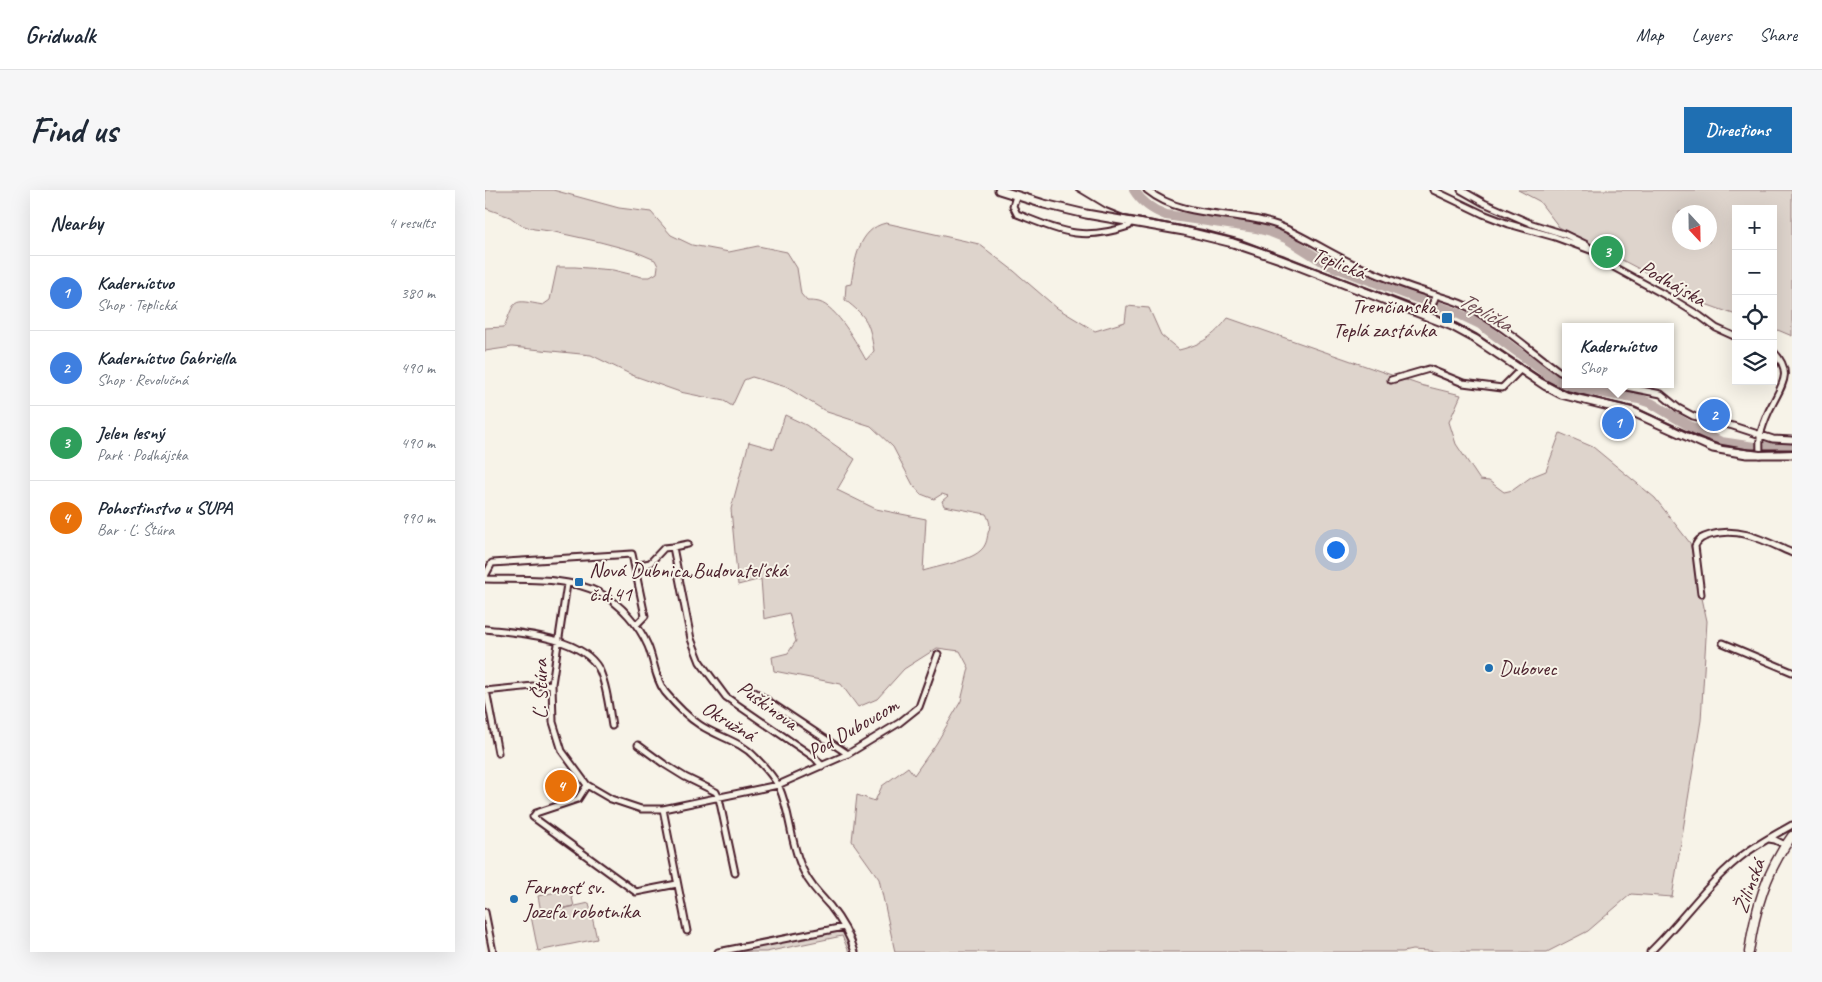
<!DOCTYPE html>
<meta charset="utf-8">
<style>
body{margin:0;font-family:Caveat,sans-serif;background:#f6f6f7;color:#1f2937}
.controls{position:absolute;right:15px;top:15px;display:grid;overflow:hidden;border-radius:0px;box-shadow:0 5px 20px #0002}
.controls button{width:45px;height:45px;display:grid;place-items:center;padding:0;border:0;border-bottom:1px solid #e0e1e3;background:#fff;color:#1f2937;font:25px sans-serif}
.compass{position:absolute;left:1187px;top:15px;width:45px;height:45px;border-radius:50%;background:#fff;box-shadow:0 5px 20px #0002;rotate:158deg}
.you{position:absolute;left:850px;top:359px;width:18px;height:18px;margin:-12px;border:4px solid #fff;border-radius:50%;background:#1a73e8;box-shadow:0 0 0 8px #1a73e833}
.badge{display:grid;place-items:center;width:32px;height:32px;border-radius:50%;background:#1f6fb2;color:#fff;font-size:16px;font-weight:700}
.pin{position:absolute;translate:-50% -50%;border:2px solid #fff;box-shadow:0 1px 5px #0006}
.popup{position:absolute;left:1077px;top:133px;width:112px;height:65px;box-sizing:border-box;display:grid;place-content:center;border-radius:0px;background:#fff;filter:drop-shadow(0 1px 4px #0005);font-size:16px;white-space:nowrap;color:#747a83}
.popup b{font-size:19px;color:#1f2937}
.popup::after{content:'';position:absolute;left:50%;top:100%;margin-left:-10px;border:10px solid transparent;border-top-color:#fff}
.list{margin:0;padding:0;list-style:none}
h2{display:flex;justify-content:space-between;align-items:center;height:65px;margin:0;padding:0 20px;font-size:21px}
h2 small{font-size:16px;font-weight:400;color:#747a83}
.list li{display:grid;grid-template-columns:32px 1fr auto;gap:15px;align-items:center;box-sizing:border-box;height:75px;padding:0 20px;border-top:1px solid #e0e1e3}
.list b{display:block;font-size:19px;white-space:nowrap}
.list p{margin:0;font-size:16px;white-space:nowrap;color:#747a83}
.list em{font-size:16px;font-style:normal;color:#747a83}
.icon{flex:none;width:28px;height:28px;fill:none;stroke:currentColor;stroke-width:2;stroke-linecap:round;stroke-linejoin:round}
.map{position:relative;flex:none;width:1307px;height:762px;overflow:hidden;border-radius:0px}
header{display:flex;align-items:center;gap:30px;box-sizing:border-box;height:70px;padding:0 25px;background:#fff;border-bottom:1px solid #e0e1e3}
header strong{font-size:24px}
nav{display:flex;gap:28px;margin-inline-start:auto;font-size:18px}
.intro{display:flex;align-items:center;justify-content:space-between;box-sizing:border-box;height:120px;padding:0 30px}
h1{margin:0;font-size:35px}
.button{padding:12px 22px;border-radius:0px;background:#1f6fb2;color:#fff;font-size:18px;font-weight:700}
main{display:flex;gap:30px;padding:0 30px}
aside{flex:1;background:#fff;border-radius:0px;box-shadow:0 5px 20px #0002}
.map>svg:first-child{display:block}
.green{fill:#ded4cc;stroke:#947a7c;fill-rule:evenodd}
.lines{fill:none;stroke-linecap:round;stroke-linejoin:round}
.river{stroke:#bcaaa7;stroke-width:10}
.street-casing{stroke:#4a1f2b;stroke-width:9}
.secondary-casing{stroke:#4a1f2b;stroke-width:11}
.primary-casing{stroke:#4a1f2b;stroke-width:11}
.street{stroke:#f7f3e8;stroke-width:5}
.secondary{stroke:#f7f3e8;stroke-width:7}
.primary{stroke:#f7f3e8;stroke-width:8}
.rail{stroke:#4a1f2b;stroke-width:2}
.poi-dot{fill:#1f6fb2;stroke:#f7f3e8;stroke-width:2}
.labels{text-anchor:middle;stroke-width:4;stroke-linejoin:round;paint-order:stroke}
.street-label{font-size:21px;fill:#4a1f2b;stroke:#f7f3e8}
.poi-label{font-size:21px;fill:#4a1f2b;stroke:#f7f3e8;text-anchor:start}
.water-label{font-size:22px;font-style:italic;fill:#6c4950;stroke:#f7f3e8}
</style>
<header>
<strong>Gridwalk</strong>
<nav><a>Map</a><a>Layers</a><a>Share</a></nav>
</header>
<div class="intro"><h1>Find us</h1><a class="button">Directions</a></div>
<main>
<aside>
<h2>Nearby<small>4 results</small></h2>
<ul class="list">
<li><span class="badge" style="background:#3f7fe0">1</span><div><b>Kaderníctvo</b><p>Shop · Teplická</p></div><em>380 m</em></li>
<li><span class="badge" style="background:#3f7fe0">2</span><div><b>Kaderníctvo Gabriella</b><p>Shop · Revolučná</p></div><em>490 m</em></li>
<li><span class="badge" style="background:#2e9e5b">3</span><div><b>Jelen lesný</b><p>Park · Podhájska</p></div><em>490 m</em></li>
<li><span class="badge" style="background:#e8710a">4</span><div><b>Pohostinstvo u SUPA</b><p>Bar · Ľ. Štúra</p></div><em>990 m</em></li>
</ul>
</aside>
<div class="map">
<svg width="1307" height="762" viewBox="0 0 1307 762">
<rect width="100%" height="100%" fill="#f7f3e8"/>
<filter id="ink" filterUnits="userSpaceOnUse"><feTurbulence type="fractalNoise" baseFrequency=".02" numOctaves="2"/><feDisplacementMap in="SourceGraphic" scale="10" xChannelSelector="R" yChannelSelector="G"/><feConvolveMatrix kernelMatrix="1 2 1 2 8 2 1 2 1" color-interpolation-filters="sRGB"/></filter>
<g filter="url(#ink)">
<path class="green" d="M0,0H68L134,18L166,22L186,45L207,55L244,62L273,56L302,62L312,78L316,104L322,111C325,111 330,111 334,112C352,117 372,154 381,170L389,161C384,132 383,128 360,110L361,95L366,94C370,71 373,39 401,33L494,54L529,81L572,118L610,141L640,132L642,116L664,118L676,145L694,160C717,154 728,147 743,128L935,195L976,205L964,232L971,254L995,290L1004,291L1019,302L1028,300L1046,287L1061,281L1075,243L1108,257L1170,308L1205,353L1222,431L1216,530L1187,707L1146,704L1103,741L1062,762H958L927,760L918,762H410L394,689L367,651L372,605L390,611L397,596L423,577L429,585L451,554L476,511L484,478L475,461L452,458L419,479L392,509L373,517L356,494L289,481L287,467L303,463L311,451L304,423L279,429L276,389L253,395L246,319L264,252L289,259L300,225L321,235L370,269L352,300L391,319L441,329L438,381C454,376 484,371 495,361C501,356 502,350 503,343C506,336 505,331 501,324L459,316L457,311L463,306L457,304L449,309L436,304L428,295L408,257L386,236L342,222L301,197L267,187L259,190L247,216L239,211L195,202L147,185L106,165L27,157L0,161V138L19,137C31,109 26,109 58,115L65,110L72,77H90L128,80L157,87H165L172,83L173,76L170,70L149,61L115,52L65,41L49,39L36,35L25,27L0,18Z
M1033,0H1307V146L1288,138V19H1251V125L1223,115L1074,37L1054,11ZM1194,22H1224V52H1194Z
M85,699L89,716L56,722L53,706Z
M104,713L112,749L53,761L46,726Z
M355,740L359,742L368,762H364L357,746L281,762H242Z"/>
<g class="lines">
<path class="river" d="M649,0C657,13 667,20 681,25L771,38L786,42L801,48L842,74L974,124L995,134L1073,192L1096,199L1154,209L1166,213L1215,242L1236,252L1269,257L1307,255"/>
<g class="street-casing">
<path id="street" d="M662,0C699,30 751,20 792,35C820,46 845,64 873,76C898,87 925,98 951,105C962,109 972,111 983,117C1016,134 1045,160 1075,182L1080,184
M948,0L998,24L1024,34L1070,47L1108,61
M976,0L999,13L1047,34L1079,44L1100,54L1125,75L1189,110L1215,126L1231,138L1251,147
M531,6L528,16L532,24C576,41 596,52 644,36L646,32
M943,126L951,105
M906,190L944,179L978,193L1017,198L1036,179
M1127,194L1176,204L1193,218L1208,226L1248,236L1288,249L1307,250
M1275,265C1275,258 1274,249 1276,242C1279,232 1283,222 1288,213C1299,192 1307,181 1288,161
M188,357L203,354
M150,376L165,373L179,358L188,357L206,449L215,472L241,507L330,568L337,576
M0,386L7,373L147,364L160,426L151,435
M0,389C37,390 81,386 115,403C136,414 154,435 163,456C169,470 170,489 180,502C190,514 201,526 215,535C233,547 255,551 270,567C278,575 289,587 294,597C306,623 305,654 318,680C324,694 335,705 345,716C356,730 365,745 370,762
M82,394L67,494L68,532L77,561L102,595L126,609L156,619H178L293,595L363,564L414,533L434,517L453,464
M1216,404L1210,356C1213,349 1218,347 1225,345C1254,336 1280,351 1307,363
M0,439C33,443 96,446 114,479C122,496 124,518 127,536
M1238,453L1307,482
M1,500L13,563
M0,501L67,494
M268,501L363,564
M153,555L179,574L200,587L231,602L234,608L250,683
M102,595L93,609L51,623L48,627L151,702L192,694
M178,619L202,741
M1284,649L1290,650L1300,655
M0,722L8,762
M233,762L359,737
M1165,762C1195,733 1219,697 1252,670C1268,656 1288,646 1307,635"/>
</g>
<g class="secondary-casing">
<path id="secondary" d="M514,0L559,14L601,24L699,41L748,53L798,70L967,136L989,148L1061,196L1076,204L1148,222L1228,258L1262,264H1307"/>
</g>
<g class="primary-casing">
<path id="primary" d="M1264,762C1270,720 1281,681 1307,646"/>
</g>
<use href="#street" class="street"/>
<use href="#secondary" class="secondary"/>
<use href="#primary" class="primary"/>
<path class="rail" d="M591,0L621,18L641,26L718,40L756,50L949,123L992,145L1056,188L1083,202L1149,217L1212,247L1238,256L1275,261L1307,260"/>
</g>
</g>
<g class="poi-dot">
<rect x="956" y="122" width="12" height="12" rx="2.5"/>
<rect x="89" y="387" width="10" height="10" rx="2.5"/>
<circle cx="1004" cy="478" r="5"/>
<circle cx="29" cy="709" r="5"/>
</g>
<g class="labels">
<g class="street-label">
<text transform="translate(854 73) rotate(21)" y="7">Teplická</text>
<text transform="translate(1188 93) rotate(30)" y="7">Podhájska</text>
<text transform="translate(55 499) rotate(-90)" y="7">Ľ. Štúra</text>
<text transform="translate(283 515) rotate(36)" y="7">Puškinova</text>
<text transform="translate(244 531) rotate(31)" y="7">Okružná</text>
<text transform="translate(368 538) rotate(-30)" y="7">Pod Dubovcom</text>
<text transform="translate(1264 696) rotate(-70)" y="7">Žilinská</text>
</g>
<g class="poi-label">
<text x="951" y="123" text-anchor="end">Trenčianska<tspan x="951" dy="24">Teplá zastávka</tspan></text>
<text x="104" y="387">Nová Dubnica,Budovateľská<tspan x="104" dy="24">č.d.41</tspan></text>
<text x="1014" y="485">Dubovec</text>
<text x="39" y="704">Farnosť sv.<tspan x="39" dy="24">Jozefa robotníka</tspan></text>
</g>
<g class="water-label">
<text transform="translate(1001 121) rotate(30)" y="8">Teplička</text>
</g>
</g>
</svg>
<div class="controls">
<button>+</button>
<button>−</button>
<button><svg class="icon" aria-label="locate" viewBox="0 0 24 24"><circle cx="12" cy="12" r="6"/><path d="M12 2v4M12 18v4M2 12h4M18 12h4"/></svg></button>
<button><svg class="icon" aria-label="layers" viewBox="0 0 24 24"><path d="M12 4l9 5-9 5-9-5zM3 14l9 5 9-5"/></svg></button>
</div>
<svg class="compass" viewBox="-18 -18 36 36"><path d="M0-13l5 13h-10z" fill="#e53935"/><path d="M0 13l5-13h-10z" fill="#747a83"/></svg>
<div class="you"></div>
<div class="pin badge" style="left:1133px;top:233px;background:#3f7fe0">1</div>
<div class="popup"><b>Kaderníctvo</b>Shop</div>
<div class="pin badge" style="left:1229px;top:225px;background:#3f7fe0">2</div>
<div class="pin badge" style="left:1122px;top:62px;background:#2e9e5b">3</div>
<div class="pin badge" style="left:76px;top:596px;background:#e8710a">4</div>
</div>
</main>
